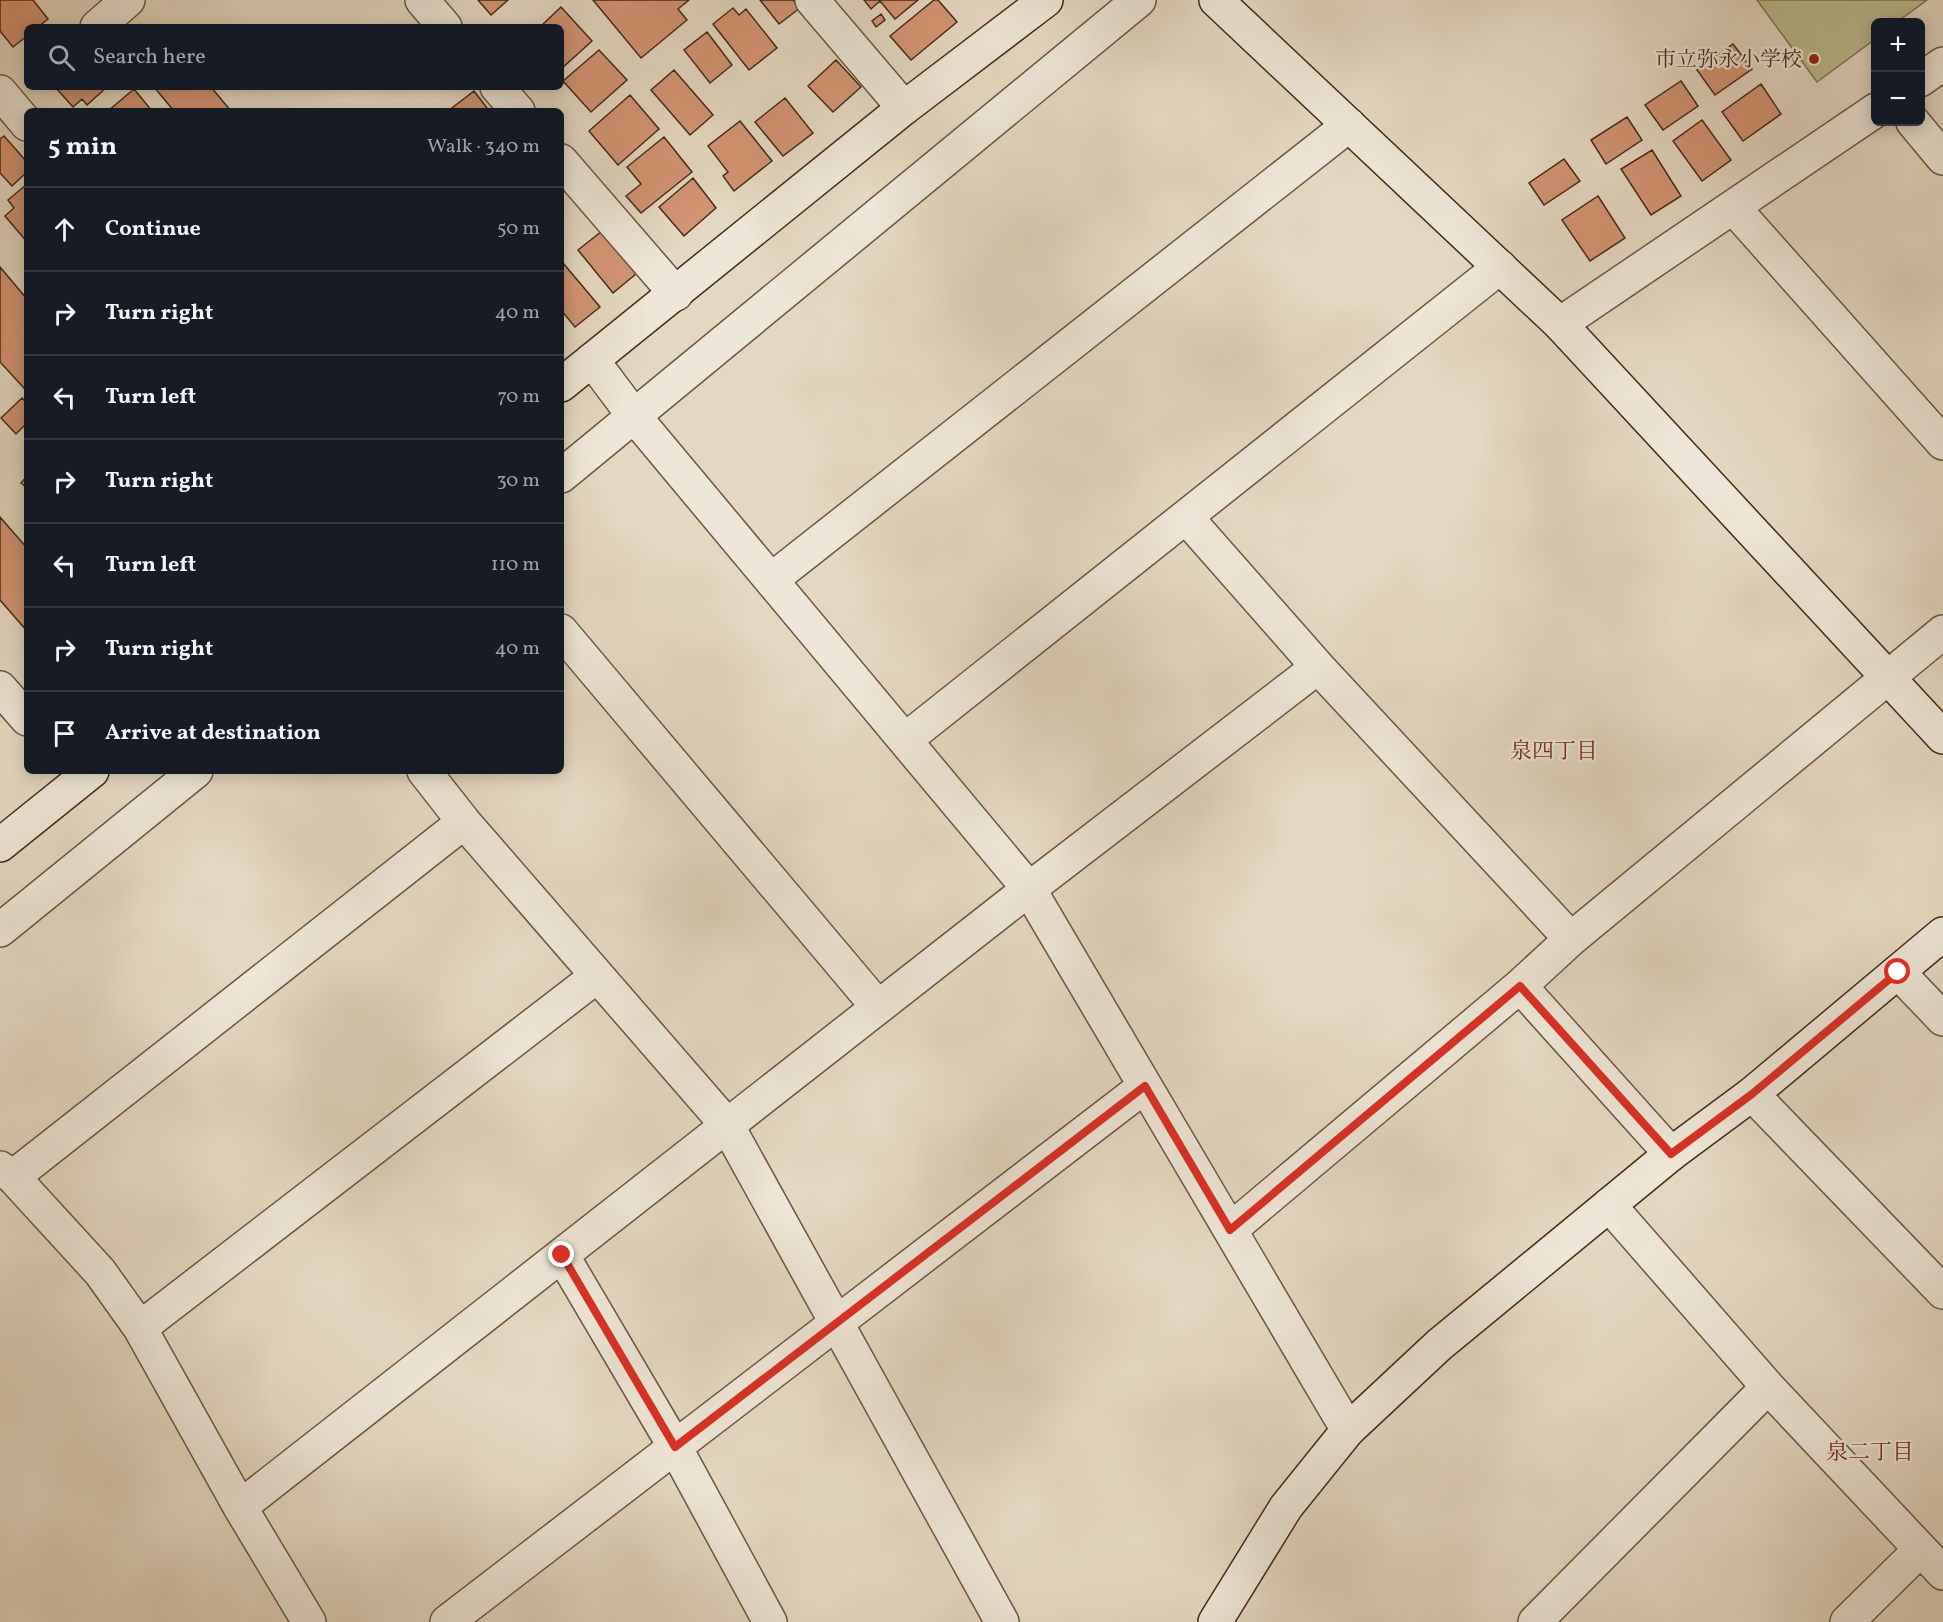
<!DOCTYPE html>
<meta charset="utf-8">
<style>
body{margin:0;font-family:Vollkorn,"Noto Serif JP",serif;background:#20242c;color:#f1f3f6}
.controls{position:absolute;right:18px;top:18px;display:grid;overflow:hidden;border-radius:9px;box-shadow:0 3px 15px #0003}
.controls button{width:54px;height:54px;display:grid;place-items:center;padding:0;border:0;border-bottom:2px solid #363941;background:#171b24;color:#f1f3f6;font:30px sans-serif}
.stop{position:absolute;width:18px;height:18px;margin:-14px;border:4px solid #d93025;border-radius:50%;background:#fff}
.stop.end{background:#d93025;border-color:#fff;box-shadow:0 2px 6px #0008}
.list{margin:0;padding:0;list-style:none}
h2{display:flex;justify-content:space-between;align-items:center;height:78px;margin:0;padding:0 24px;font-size:26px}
h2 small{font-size:20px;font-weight:400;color:#9ea1a6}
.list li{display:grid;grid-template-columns:39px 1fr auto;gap:18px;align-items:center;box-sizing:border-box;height:84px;padding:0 24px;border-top:2px solid #363941}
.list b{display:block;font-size:22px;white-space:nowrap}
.list em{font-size:20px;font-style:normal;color:#9ea1a6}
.icon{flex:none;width:33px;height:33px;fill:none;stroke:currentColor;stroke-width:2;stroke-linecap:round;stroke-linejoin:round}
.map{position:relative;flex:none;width:1943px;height:1622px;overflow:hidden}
.search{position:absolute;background:#171b24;box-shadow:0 3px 15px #0003;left:24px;top:24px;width:540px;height:66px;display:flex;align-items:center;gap:15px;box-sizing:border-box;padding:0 21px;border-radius:9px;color:#9ea1a6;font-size:22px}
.panel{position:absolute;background:#171b24;box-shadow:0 3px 15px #0003;left:24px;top:108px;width:540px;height:666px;border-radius:9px}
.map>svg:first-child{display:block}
.green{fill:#bcbc8d;stroke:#807352;stroke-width:1.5}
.building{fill:#d39573;stroke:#442a17;stroke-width:1.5}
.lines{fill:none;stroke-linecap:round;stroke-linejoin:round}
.street-casing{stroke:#6c5641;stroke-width:36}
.secondary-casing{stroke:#442a17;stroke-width:36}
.street{stroke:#eee6d6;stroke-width:33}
.secondary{stroke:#eee6d6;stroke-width:33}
.route{stroke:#d93025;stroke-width:8}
.poi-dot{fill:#8f2418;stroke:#eee6d6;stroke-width:2}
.labels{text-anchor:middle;stroke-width:4.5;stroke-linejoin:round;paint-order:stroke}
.poi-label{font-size:21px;fill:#442a17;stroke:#eee6d6;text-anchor:end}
.neighbourhood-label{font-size:22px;fill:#7a1f14;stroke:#eee6d6}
</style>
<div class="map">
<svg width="1943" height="1622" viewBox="0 0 1943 1622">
<rect width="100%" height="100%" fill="#e5d8c0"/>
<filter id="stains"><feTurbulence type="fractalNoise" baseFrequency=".00333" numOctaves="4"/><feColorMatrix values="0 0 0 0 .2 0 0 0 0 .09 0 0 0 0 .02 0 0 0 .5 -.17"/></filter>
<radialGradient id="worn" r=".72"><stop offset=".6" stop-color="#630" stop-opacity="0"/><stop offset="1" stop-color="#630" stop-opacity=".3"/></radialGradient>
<path class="green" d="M1757,0H1927L1897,22H1876L1875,39L1817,82Z"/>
<path class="building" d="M0,0H33L48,19L38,27H27V36L13,47L0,31Z
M478,0H508L491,15Z
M593,0H689L678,9L687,20L641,58Z
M760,0H793L800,8L779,24Z
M864,0H918L895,19L880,1L871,9Z
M934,0H938L957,22L911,60L890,36Z
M561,7L592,41L561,69V27H540Z
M733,8L739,15L746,9L777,48L749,70L713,24Z
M881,14L885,20L876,27L872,21Z
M707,32L732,65L710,83L684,50Z
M1733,44L1752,69L1715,95L1697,70Z
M599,50L627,80L591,112L563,81Z
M836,60L861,87L833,112L808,86Z
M674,70L713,115L690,135L651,90Z
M1681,81L1698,106L1663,130L1645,105Z
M1761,84L1781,114L1743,141L1722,112Z
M55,87H107L87,105L82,99L73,107Z
M154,87H211L231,111H174Z
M134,89L152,111H108Z
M474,91L487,108L484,111H448Z
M630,95L659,129L618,165L589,131Z
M785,98L813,133L783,156L755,122Z
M1627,117L1642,140L1606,164L1591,140Z
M1702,120L1731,160L1702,181L1673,141Z
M740,121L772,161L734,191L723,176L728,172L708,146Z
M4,136L27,162V172L12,186L0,173V139Z
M664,137L692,172L641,213L626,196L641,184L627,167Z
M1652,150L1681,196L1651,215L1621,169Z
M1564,159L1580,181L1544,205L1529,183Z
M693,178L716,208L684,236L659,207Z
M27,184V242L5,216L14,208L8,200Z
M1598,196L1625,238L1590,261L1562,220Z
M602,231L636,274L613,293L578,250Z
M563,263L600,307L575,327L561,310V264Z
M0,267L27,299V386L24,388L0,362Z
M22,398L27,403V423L16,434L1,418Z
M27,476V488L21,483Z
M0,517L27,548V631L0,600Z"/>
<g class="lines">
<g class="street-casing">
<path id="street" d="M422,0L445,27
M812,0L904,108
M97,27L128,0
M1920,80L1943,64
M497,87L518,111
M0,92L27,124
M1913,122L1943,158
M561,161L676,294
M1733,207L1943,443
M1560,324L1876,110
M592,360L634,416L1029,889L1348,1430
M561,476L1139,0
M1186,517L1318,667L1571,939
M771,580L1349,125
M561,631L878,1007
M0,688L27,719
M905,740L1500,267
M424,771L464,822L727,1125L1002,1622
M0,930L196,771
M1898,972L1943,1019
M1520,986L1671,1154
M1752,1094L1943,1292
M0,1168L13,1177L100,1272L140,1328L240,1507L309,1622
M13,1177L464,822
M1609,1205L1768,1387L1943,1573
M1230,1230L1520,986L1571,939L1943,632
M562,1255L675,1447L770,1622
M140,1328L597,976
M240,1507L1029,889L1318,667
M447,1622L1145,1086
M1535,1622L1768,1387
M1847,1622L1920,1550"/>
</g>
<g class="secondary-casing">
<path id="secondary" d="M1216,0L1560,324L1943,737
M561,385L904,108L1046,0
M0,845L92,771
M1215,1622L1286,1507L1348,1430L1439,1345L1671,1154L1752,1094L1943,934"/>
</g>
<use href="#street" class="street"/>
<use href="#secondary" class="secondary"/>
</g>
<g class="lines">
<path class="route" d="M562,1255L675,1447L1145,1086L1230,1230L1520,986L1671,1154L1752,1094L1898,972"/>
</g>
<circle class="poi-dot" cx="1814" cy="59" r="6"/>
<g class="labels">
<g class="poi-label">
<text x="1802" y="66">市立弥永小学校</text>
</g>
<g class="neighbourhood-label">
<text x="1554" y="758">泉四丁目</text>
<text x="1870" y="1459">泉二丁目</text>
</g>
</g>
<rect width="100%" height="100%" filter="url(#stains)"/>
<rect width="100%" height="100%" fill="url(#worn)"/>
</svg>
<div class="controls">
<button>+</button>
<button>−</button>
</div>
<div class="stop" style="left:1898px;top:972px"></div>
<div class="stop end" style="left:562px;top:1255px"></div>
<div class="search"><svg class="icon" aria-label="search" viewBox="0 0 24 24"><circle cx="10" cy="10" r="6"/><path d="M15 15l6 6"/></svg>Search here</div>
<section class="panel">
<h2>5 min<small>Walk · 340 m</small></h2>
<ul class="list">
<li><svg class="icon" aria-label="ahead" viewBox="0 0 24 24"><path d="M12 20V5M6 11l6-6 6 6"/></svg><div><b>Continue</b></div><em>50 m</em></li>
<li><svg class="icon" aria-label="right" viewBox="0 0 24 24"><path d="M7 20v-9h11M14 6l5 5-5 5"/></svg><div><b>Turn right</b></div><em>40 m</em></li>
<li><svg class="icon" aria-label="left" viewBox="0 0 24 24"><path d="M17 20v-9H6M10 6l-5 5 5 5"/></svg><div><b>Turn left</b></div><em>70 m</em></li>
<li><svg class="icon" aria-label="right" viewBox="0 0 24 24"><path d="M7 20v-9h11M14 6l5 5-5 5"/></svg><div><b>Turn right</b></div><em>30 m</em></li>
<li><svg class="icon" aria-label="left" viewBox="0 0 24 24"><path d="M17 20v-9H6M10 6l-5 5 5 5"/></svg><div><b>Turn left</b></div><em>110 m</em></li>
<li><svg class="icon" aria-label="right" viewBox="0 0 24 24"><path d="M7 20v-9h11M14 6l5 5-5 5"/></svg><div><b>Turn right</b></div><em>40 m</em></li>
<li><svg class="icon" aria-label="arrive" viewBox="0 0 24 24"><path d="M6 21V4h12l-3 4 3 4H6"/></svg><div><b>Arrive at destination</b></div></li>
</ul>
</section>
</div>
